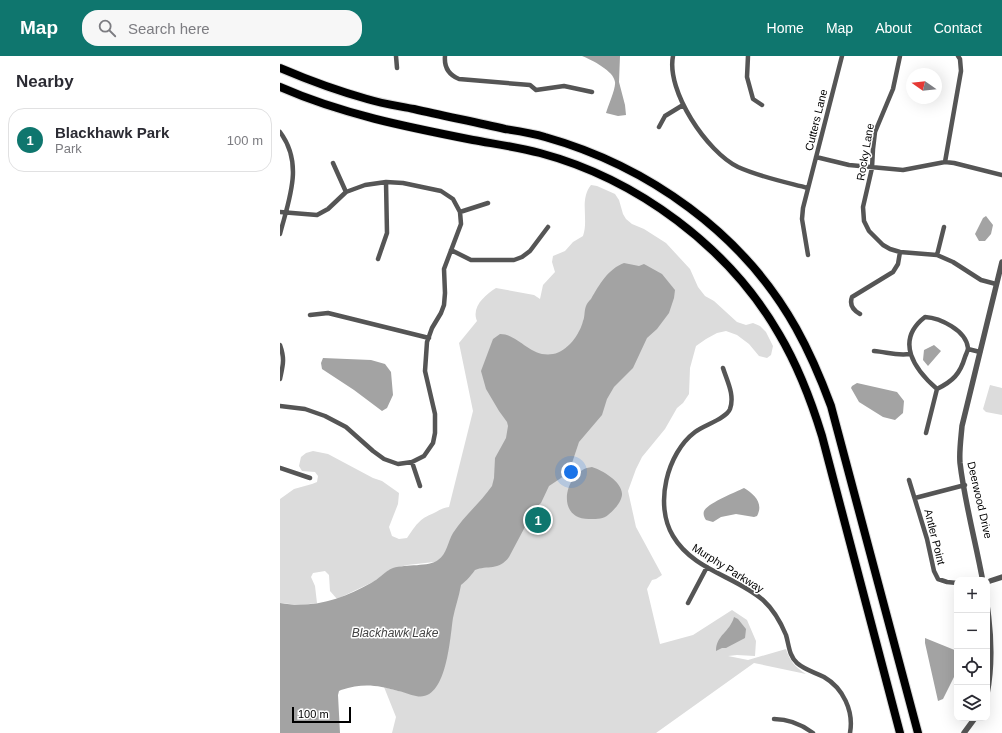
<!DOCTYPE html>
<meta charset="utf-8">
<style>
body{margin:0;font-family:Helvetica,sans-serif;background:#f7f7f7;color:#2b2b33}
.controls{position:absolute;right:12px;bottom:12px;display:grid;overflow:hidden;border-radius:8px;box-shadow:0 4px 16px #0002}
.controls button{width:36px;height:36px;display:grid;place-items:center;padding:0;border:0;border-bottom:1px solid #e1e1e2;background:#fff;color:#2b2b33;font:20px sans-serif}
.compass{position:absolute;left:626px;top:12px;width:36px;height:36px;border-radius:50%;background:#fff;box-shadow:0 4px 16px #0002;rotate:284deg}
.scale{position:absolute;left:12px;bottom:10px;width:59px;box-sizing:border-box;padding-left:4px;border:2px solid #000;border-top:0;font-size:11px;line-height:14px;white-space:nowrap;color:#000;-webkit-text-stroke:3px #fff;paint-order:stroke}
.you{position:absolute;left:291px;top:416px;width:14px;height:14px;margin:-10px;border:3px solid #fff;border-radius:50%;background:#1a73e8;box-shadow:0 0 0 6px #1a73e833}
.badge{display:grid;place-items:center;width:26px;height:26px;border-radius:50%;background:#0f766e;color:#fff;font-size:13px;font-weight:700}
.pin{position:absolute;translate:-50% -50%;border:2px solid #fff;box-shadow:0 1px 4px #0006}
.list{margin:0;padding:0;list-style:none}
h2{display:flex;justify-content:space-between;align-items:center;height:52px;margin:0;padding:0 16px;font-size:17px}
h2 small{font-size:13px;font-weight:400;color:#7c7c81}
.list li{display:grid;grid-template-columns:26px 1fr auto;gap:12px;align-items:center;box-sizing:border-box;height:64px;margin:0 8px 8px;padding:0 8px;border:1px solid #e1e1e2;border-radius:16px}
.list b{display:block;font-size:15px;white-space:nowrap}
.list p{margin:0;font-size:13px;white-space:nowrap;color:#7c7c81}
.list em{font-size:13px;font-style:normal;color:#7c7c81}
.icon{flex:none;width:22px;height:22px;fill:none;stroke:currentColor;stroke-width:2;stroke-linecap:round;stroke-linejoin:round}
.map{position:relative;flex:none;width:722px;height:677px;overflow:hidden}
header{display:flex;align-items:center;gap:24px;box-sizing:border-box;height:56px;padding:0 20px;background:#0f766e;color:#fff}
header strong{font-size:19px}
nav{display:flex;gap:22px;margin-inline-start:auto;font-size:14px}
.search{width:280px;height:36px;background:#f7f7f7;display:flex;align-items:center;gap:10px;box-sizing:border-box;padding:0 14px;border-radius:16px;color:#7c7c81;font-size:15px}
main{display:flex}
aside{flex:1;background:#fff}
.map>svg:first-child{display:block}
.green{fill:#dcdcdc}
.water{fill:#a3a3a3}
.lines{fill:none;stroke-linecap:round;stroke-linejoin:round}
.motorway-casing{stroke:#dbdbdb;stroke-width:10}
.minor{stroke:#555;stroke-width:4.5}
.tertiary{stroke:#555;stroke-width:5.5}
.motorway{stroke:#000;stroke-width:8}
.labels{text-anchor:middle;stroke-width:3;stroke-linejoin:round;paint-order:stroke}
.street-label{font-size:11px;fill:#000;stroke:#fff}
.water-label{font-size:12px;font-style:italic;fill:#444;stroke:#fff}
</style>
<header>
<strong>Map</strong>
<div class="search"><svg class="icon" aria-label="search" viewBox="0 0 24 24"><circle cx="10" cy="10" r="6"/><path d="M15 15l6 6"/></svg>Search here</div>
<nav><a>Home</a><a>Map</a><a>About</a><a>Contact</a></nav>
</header>
<main>
<aside>
<h2>Nearby<small></small></h2>
<ul class="list">
<li><span class="badge">1</span><div><b>Blackhawk Park</b><p>Park</p></div><em>100 m</em></li>
</ul>
</aside>
<div class="map">
<svg width="722" height="677" viewBox="0 0 722 677">
<rect width="100%" height="100%" fill="#fff"/>
<path class="green" d="M311,129L317,130L335,138L339,144L343,158L346,163L352,168L364,173L386,187L410,213L418,231L425,240L434,245L457,266L466,269L473,267L480,270L486,276L493,290L491,299L487,302L479,300L469,288L457,279L446,275L437,277L426,283L416,290L410,312L409,338L403,347L397,352L385,373L362,401L356,413L348,435L356,471L382,519L376,523L372,524L367,533L380,588L413,579L452,554L467,564L476,585L475,600L457,599L448,600L468,604L506,593C510,605 515,611 526,618L474,607L376,677H112L116,661L104,631L122,636L154,506L127,509L109,514L95,525L57,543L50,535L49,519L45,515L33,517L31,521L35,530L37,547L20,549L0,547V443L14,433L32,428L37,426L38,420L35,416L22,415L19,410L21,401L26,397L33,395L48,398L93,422L102,425L119,437L118,448L109,471L112,480L119,483L127,482C136,469 139,463 154,457C160,454 162,452 169,451L193,355L179,287L197,265C191,251 205,239 216,232L254,239L260,243L263,229L275,216L272,206L273,200L285,195L293,186L303,180C309,163 299,144 311,129Z
M710,329L722,332V359L706,356L703,353Z"/>
<path class="water" d="M302,0H340L339,26L345,49L346,59L338,60L326,57C328,50 336,32 335,26C334,15 312,4 302,0Z
M706,160L713,169L711,178L705,185H699L695,178L703,162Z
M344,207L359,210L364,208L382,218L395,234L394,242L389,257L377,273L367,282L353,312L334,331L327,343L322,359L299,386L290,413L287,418L269,430L261,447L255,452L229,501C219,515 207,509 195,514C190,521 187,524 181,529C179,541 175,551 173,562C170,581 167,647 136,640C130,639 124,636 118,635C97,629 83,627 61,634L59,635L58,639L60,677H0V547C32,553 63,543 91,527C99,523 105,515 113,512C126,508 149,511 158,504C167,498 168,485 173,477C184,460 200,447 212,430L214,422L215,402L226,382L228,370L227,366L219,355L206,333L201,315L213,283L220,278C239,278 250,302 273,298C287,296 300,278 303,265C305,261 304,255 306,250C307,247 309,245 311,243C319,229 328,213 344,207Z
M654,289L661,295L648,310L643,304L644,294Z
M43,302L91,304L105,308L111,316L113,339L107,352L102,355L74,334L42,313L41,307Z
M577,327L617,336L624,345L623,357L615,364L603,361L579,346L571,332L572,330Z
M312,411C322,414 343,426 342,439C341,447 334,454 328,459C324,463 317,463 311,463C273,465 285,413 312,411Z
M464,432C474,438 484,447 477,460L474,461L456,458L441,461L433,466L426,464C424,461 423,458 424,455C428,447 456,436 464,432Z
M454,561L458,563L466,573L465,582L446,592H442L436,595C436,579 450,576 454,561Z
M645,582L677,595V615L663,643L658,645L645,587Z"/>
<g class="lines">
<g class="motorway-casing">
<path id="motorway" d="M0,12C28,24 58,35 87,43C103,48 119,50 134,53C164,60 195,66 225,73C238,75 252,77 265,81C368,110 463,177 516,272C530,297 541,323 551,350L638,677
M0,31C61,58 127,71 193,84C215,88 238,91 260,97C357,123 449,191 499,278C518,310 531,344 542,380L620,677"/>
</g>
<path class="minor" d="M116,0L117,12
M165,0C164,11 169,19 179,23L250,29L256,34L284,30L312,36
M393,0C386,35 427,96 458,111C480,121 505,126 528,132
M468,0L467,21L473,43L482,49
M620,0L613,33L595,76L593,93L592,112L583,151L584,165L589,175L603,189L610,193L620,196L657,199L673,206L701,224L716,228
M379,71L385,60L403,49
M0,76C24,108 9,143 0,178
M536,101L569,109L623,114L665,106L674,107L722,119
M665,106L681,15L680,3L678,0
M53,107L66,136
M0,156L37,159L48,153L66,136L85,129L106,126L123,127L161,135L173,143L180,156L181,168L164,213L165,237L164,249L161,257L152,272L147,286L145,315L155,358V377L153,387L144,400L132,406L118,408L104,403L93,395L66,371L45,360L25,353L0,350
M180,156L208,147
M171,194L191,204H234L242,201L250,195L268,171
M528,199L522,163L523,152L562,0
M657,199L664,171
M98,203L107,177L106,126
M580,258C573,254 569,249 572,241L613,216L618,208L620,196
M30,259L48,257L149,282
M645,261C660,262 686,274 688,292C688,295 686,298 685,301C680,318 673,325 657,333C635,314 614,285 645,261Z
M0,289C5,303 3,309 0,323
M688,293L700,296
M594,295C607,296 616,300 630,298
M443,312C447,325 455,339 450,353C446,363 424,369 415,376C387,397 374,449 393,480C413,514 455,520 483,544C493,553 501,567 506,579C509,589 509,600 517,607C525,614 534,616 544,621C563,632 574,655 570,677
M646,377L657,333
M132,406L140,430
M0,412L30,422
M629,424L647,483L654,515L658,523L667,526L677,527
M635,442L685,429
M408,547L427,511
M494,663C509,663 521,668 533,677"/>
<path class="tertiary" d="M710,525L722,521
M707,638C722,562 689,483 680,407C679,395 681,382 682,370L722,206
M684,677L695,662"/>
<use href="#motorway" class="motorway"/>
</g>
<g class="labels">
<g class="street-label">
<text transform="translate(536 64) rotate(-76)" y="4">Cutters Lane</text>
<text transform="translate(585 96) rotate(-80)" y="4">Rocky Lane</text>
<text transform="translate(700 444) rotate(77)" y="4">Deerwood Drive</text>
<text transform="translate(655 481) rotate(76)" y="4">Antler Point</text>
<text transform="translate(448 512) rotate(32)" y="4">Murphy Parkway</text>
</g>
<g class="water-label">
<text x="115" y="581">Blackhawk Lake</text>
</g>
</g>
</svg>
<div class="controls">
<button>+</button>
<button>−</button>
<button><svg class="icon" aria-label="locate" viewBox="0 0 24 24"><circle cx="12" cy="12" r="6"/><path d="M12 2v4M12 18v4M2 12h4M18 12h4"/></svg></button>
<button><svg class="icon" aria-label="layers" viewBox="0 0 24 24"><path d="M12 4l9 5-9 5-9-5zM3 14l9 5 9-5"/></svg></button>
</div>
<svg class="compass" viewBox="-18 -18 36 36"><path d="M0-13l5 13h-10z" fill="#e53935"/><path d="M0 13l5-13h-10z" fill="#7c7c81"/></svg>
<div class="scale">100 m</div>
<div class="you"></div>
<div class="pin badge" style="left:258px;top:464px">1</div>
</div>
</main>
